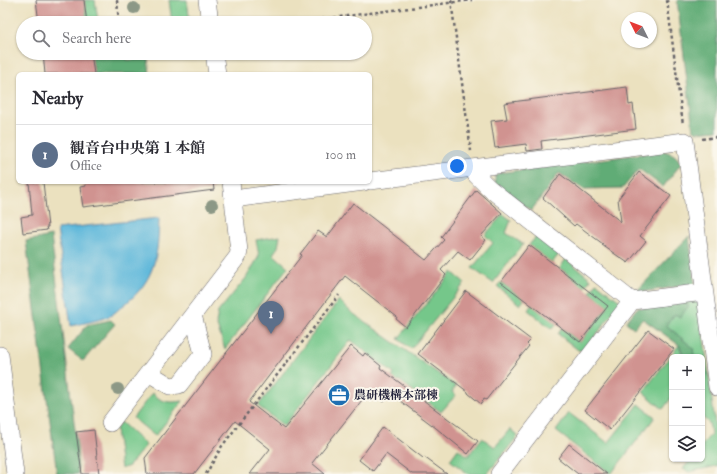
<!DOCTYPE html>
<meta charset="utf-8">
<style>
body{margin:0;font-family:"IM FELL Double Pica","Noto Serif JP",serif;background:#f2f2f3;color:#2b2b33}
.controls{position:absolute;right:12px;bottom:12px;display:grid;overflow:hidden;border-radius:6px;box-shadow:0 1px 3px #0004}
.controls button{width:36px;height:36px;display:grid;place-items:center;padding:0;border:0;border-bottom:1px solid #e1e1e2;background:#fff;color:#2b2b33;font:20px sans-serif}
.compass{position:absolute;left:621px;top:12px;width:36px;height:36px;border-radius:50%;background:#fff;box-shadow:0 1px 3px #0004;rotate:312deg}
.you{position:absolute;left:457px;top:166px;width:14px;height:14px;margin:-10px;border:3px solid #fff;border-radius:50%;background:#1a73e8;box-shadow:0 0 0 6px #1a73e833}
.badge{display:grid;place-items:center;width:26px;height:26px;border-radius:50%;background:#1a73e8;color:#fff;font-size:13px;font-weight:700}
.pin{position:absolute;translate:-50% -33px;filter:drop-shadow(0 1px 2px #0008)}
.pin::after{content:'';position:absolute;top:21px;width:14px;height:12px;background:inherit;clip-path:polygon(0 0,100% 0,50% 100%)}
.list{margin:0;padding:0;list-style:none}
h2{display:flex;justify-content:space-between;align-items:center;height:52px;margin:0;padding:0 16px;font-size:17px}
h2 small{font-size:13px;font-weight:400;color:#7c7c81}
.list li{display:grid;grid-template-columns:26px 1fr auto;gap:12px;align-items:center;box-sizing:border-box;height:60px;padding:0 16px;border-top:1px solid #e1e1e2}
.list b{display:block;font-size:15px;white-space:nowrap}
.list p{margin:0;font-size:13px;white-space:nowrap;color:#7c7c81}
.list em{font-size:13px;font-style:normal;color:#7c7c81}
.icon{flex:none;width:22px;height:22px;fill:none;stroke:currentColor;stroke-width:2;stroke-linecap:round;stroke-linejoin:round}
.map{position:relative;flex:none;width:717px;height:474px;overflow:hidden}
.search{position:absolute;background:#fff;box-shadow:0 1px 3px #0004;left:16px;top:16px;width:356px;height:44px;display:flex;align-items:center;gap:10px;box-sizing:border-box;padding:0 14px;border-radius:22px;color:#7c7c81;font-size:15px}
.panel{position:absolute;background:#fff;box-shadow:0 1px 3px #0004;left:16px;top:72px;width:356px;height:112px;border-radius:6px}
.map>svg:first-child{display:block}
.green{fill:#75c78a;stroke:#4c7462}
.forest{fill:#60ac76;stroke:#416758}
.water{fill:#5db7da;stroke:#406c8a}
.building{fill:#d09390}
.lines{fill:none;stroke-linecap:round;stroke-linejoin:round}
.minor-casing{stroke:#686569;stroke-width:18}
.path{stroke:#686569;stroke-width:2.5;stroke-dasharray:3 3;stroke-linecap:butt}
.minor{stroke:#fff;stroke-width:17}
.tree{fill:#8c9886}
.labels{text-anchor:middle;stroke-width:4;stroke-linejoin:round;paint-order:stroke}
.poi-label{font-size:12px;font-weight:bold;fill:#22223b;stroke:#fbf7ec;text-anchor:start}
</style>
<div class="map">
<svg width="717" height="474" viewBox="0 0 717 474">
<rect width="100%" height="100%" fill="#fbf7ec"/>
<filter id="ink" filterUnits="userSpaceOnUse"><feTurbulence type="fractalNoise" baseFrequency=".025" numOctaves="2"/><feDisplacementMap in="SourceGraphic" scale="8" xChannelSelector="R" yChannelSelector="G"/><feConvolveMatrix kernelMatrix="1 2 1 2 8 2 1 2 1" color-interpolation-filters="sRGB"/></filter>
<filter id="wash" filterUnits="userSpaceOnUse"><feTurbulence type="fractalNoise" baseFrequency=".012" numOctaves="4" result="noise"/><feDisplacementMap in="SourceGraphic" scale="16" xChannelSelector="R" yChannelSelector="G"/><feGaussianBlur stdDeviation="0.9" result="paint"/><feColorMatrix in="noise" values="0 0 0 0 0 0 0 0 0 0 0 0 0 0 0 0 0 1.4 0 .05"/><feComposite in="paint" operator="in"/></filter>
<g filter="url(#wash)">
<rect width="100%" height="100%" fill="#ebe1bf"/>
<path class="green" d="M84,0H95L98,21L87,22Z
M169,0H187L190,23H172Z
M503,214L511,220L506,233L523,244L493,283L472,268L493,243L485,235Z
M280,236L278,247L273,254L288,267L225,349L216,323L218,312L246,278L259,256L256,240Z
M536,237L559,254L520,305L497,286L501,282L519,295L529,245Z
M566,259L591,279L552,329L528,310L532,304L550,318L578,282L560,268Z
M452,272L465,283L411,349L398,339Z
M597,283L621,302L584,351L578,350L558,334L562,328L580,342L608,307L590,292Z
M339,300L351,312L456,386L452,392L456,395L441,412L399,380L394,386L390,382L394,374L351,340L284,426L258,406Z
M695,300L699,301L717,439V466L689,472L683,469L691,459H702V445L711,434L709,423L702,417V402L703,400L702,399V357H694L693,348L666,325L675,314L680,317L688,301Z
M679,345L683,357H672V397L663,409L643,392Z
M152,393C163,403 169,403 183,401L155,436L133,418Z
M639,404L655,417L611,474L556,431L569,413L608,443Z
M121,422L146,445L129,466L121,469L116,429Z
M510,429L518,436L487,474H468L450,460L458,449L468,456L482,438L495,447Z"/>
<path class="forest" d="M677,0H717V130L697,132L693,129Z
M91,53H126L127,60L148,59L150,74H94Z
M663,151C672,153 677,155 681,164L663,187L639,169L623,188L583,189L559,173L531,211L495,183V176L499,173Z
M51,236L77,446L78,474H57L26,241Z
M689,236L695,284L635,293Z
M688,301V307L680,317L675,314L666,325L693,348L694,357H683V353L679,345L643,319L634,328L626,322L637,308Z
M111,320L115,324L83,361L68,349L87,325Z"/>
<path class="water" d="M159,218C158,255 156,280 124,305C120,308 115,313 110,316C98,321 84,323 71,326L57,229Z"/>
<g id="blocks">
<path class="building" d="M36,0H84L87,23H39Z
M43,53H91L94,74H45Z
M627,87L629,105L633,104L636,129L541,141L542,149L527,151L526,144L495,148L491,121L507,119L504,103Z
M639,172L671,196L640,236L646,241L628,263L602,245L603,244L576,224L574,226L543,198L560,174L621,222L618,199Z
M29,182H43L48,227H46L47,230L23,233L21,217L32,215Z
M85,182H213L214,190L83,207L80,187L86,186Z
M476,190L502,213L481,236L486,240L470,260L458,251L441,270L446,275L406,327L396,319L397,317L345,276L249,402L284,429L351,346L363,356L365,353L381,366L380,368L478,441L468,454L436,428L391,394L384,402L370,390L312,463L325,474H250L270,449L235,421L194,474H147L145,458L302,255L300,254L318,231L327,237L353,203L426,260L444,240L441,237Z
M529,245L608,306L580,342L501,282Z
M466,291L531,340L527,344L529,346L512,367L486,400L484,399L481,404L468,393V392L418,354Z
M648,330L674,349L610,430L585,410Z
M383,427L423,458L424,457L447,474H412L386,454L373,471L359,460Z
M94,430L99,474H82L76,432Z
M569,444L607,474H578L558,458Z"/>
</g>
</g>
<g filter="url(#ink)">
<use href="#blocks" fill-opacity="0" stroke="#686569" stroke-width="1"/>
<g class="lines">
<g class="minor-casing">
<path id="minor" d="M207,0L210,23
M214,53L217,74
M474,168L476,175L489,188L632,301L704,292
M370,181L685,141L717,387
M233,199L364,182
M0,355L15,474
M149,373L170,386L179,385L203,354L193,315
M110,423L238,256L239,251L231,182
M499,474L632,301"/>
</g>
<path class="path" d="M117,0L119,23
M451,0L471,151
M667,0L683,125
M292,23L472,0
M702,139L717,137
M206,474L222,446L339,295"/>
<use href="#minor" class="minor"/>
</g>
<g class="tree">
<circle cx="134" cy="8" r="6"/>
<circle cx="212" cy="205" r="6"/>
<circle cx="118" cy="389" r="6"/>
</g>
</g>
<defs>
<g id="office-disc" transform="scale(1.15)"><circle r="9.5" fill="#1f6fb2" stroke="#fbf7ec"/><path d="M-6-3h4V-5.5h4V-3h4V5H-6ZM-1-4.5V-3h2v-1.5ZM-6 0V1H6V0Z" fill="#fff"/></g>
</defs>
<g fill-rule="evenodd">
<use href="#office-disc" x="339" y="395"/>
</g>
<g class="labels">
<g class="poi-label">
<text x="354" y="399">農研機構本部棟</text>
</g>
</g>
</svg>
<div class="controls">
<button>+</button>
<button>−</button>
<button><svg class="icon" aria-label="layers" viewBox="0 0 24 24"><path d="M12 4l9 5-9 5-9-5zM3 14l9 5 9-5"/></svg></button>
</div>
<svg class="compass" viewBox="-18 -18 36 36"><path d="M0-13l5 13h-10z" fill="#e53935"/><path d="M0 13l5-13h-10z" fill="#7c7c81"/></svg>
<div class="you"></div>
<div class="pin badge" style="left:271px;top:334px;background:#5c6f8a">1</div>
<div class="search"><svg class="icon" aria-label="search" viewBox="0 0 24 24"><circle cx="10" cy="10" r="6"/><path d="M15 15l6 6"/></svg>Search here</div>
<section class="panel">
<h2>Nearby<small></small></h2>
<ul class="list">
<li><span class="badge" style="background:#5c6f8a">1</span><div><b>観音台中央第１本館</b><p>Office</p></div><em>100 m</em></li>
</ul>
</section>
</div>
